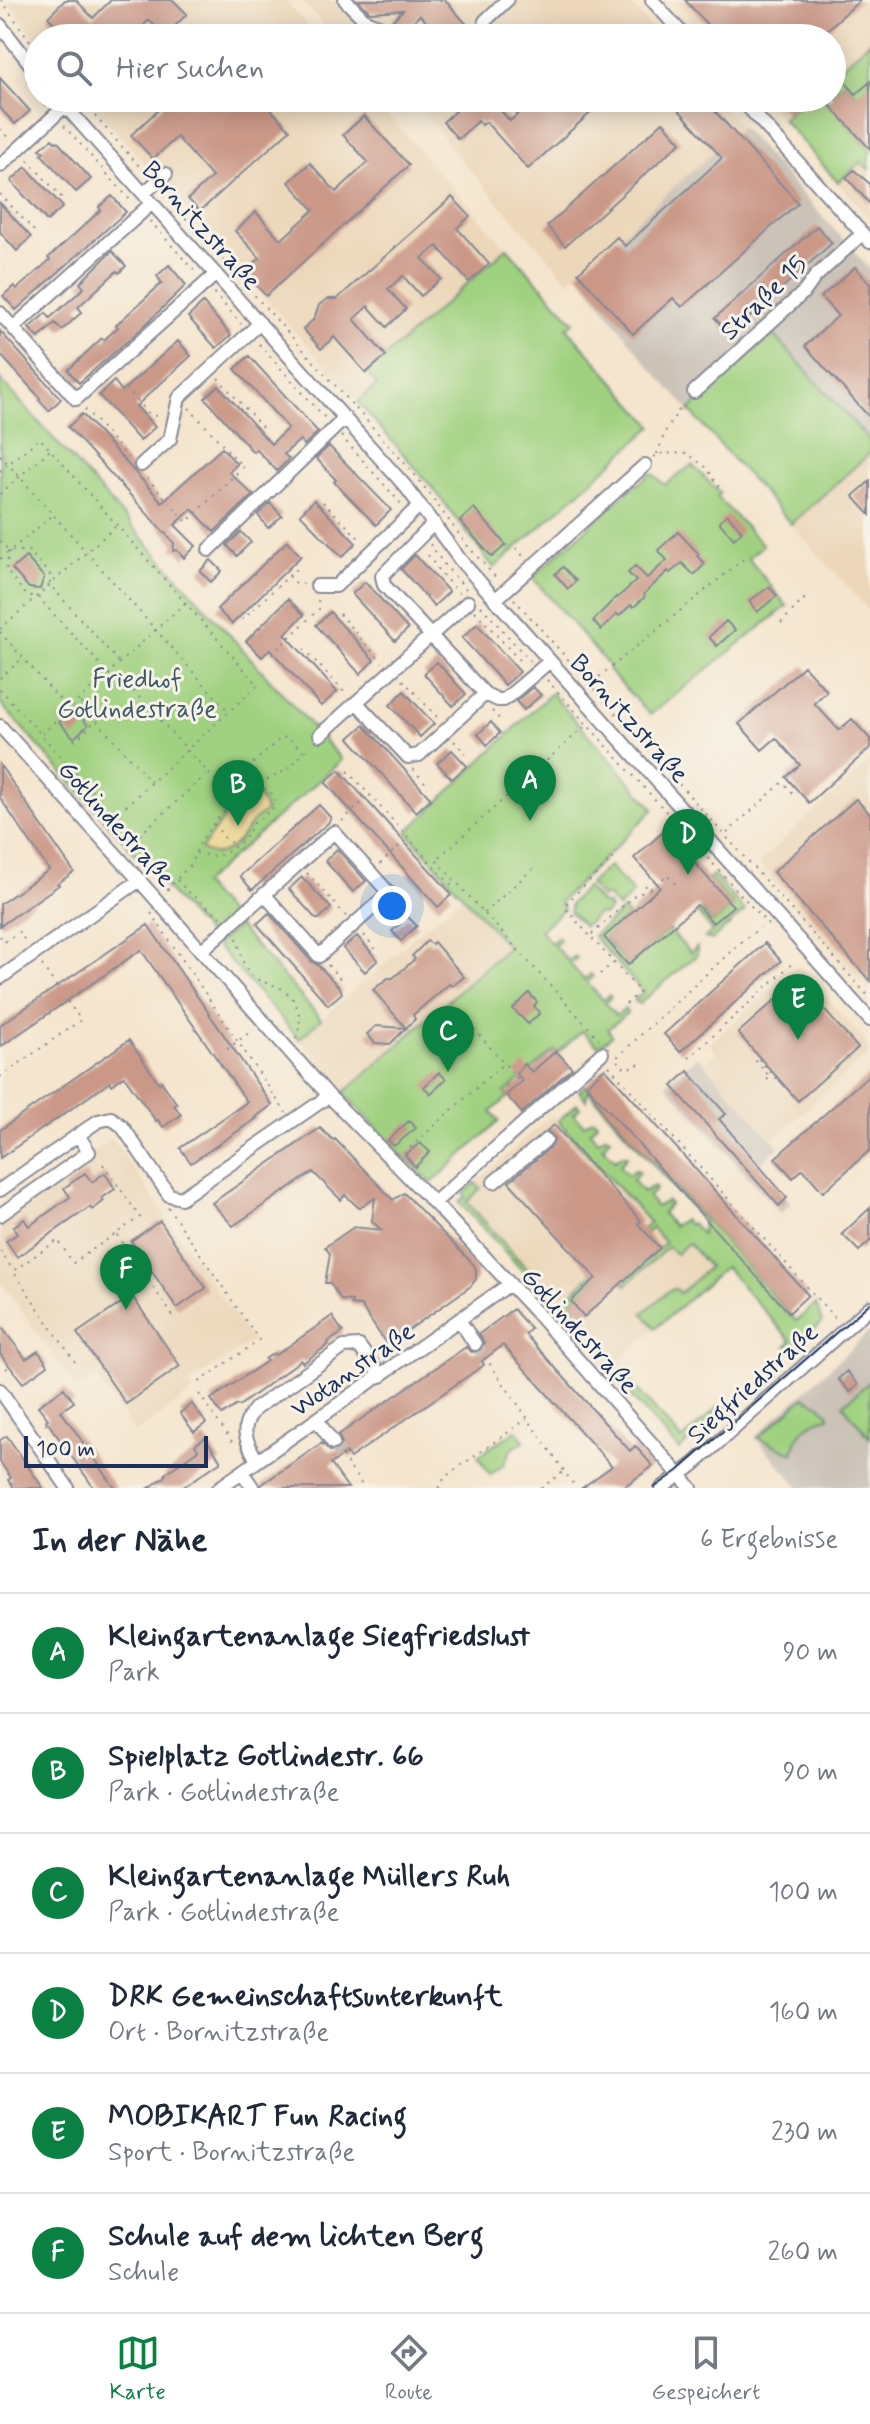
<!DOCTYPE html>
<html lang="de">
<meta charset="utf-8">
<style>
body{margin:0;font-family:Mynerve,sans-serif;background:#f2f2f3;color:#1f2937}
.scale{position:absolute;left:24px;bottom:20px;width:184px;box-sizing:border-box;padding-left:8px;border:4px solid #1b2f5e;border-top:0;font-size:22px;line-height:28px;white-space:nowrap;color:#1b2f5e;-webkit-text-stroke:6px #f7f3e8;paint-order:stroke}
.you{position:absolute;left:392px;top:906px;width:28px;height:28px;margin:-20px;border:6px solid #fff;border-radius:50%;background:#1a73e8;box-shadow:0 0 0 12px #1a73e833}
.badge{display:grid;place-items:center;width:52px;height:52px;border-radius:50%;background:#0b8043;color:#fff;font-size:26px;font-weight:700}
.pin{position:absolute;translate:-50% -66px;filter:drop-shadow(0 2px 4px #0008)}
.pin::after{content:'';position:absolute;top:42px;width:28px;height:24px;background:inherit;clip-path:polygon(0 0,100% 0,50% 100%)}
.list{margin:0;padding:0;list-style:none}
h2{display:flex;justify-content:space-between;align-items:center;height:104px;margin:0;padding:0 32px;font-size:34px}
h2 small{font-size:26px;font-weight:400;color:#747a83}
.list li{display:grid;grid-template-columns:52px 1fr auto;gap:24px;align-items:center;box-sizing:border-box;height:120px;padding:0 32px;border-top:2px solid #e0e1e3}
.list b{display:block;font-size:30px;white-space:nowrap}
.list p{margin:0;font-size:26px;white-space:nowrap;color:#747a83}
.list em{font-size:26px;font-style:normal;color:#747a83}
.icon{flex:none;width:44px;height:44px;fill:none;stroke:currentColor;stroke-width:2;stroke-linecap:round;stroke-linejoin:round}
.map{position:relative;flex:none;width:870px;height:1488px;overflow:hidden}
.search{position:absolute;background:#fff;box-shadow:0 4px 20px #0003;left:24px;right:24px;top:24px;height:88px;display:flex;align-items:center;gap:20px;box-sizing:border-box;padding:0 28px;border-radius:44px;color:#747a83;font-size:30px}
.sheet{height:824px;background:#fff}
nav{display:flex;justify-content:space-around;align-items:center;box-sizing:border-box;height:112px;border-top:2px solid #e0e1e3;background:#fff;font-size:22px;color:#747a83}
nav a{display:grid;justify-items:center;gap:4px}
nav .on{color:#0b8043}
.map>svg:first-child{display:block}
.built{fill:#ecd7ba}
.industrial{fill:#cbc2b8}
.green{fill:#a0d180;stroke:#5e806f;stroke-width:2}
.sand{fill:#eeda9e;stroke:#84847e;stroke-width:2}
.building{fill:#cb9888}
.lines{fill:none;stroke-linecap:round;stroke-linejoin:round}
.minor-tunnel{stroke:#c9c1b8;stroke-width:12;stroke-dasharray:12 6;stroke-linecap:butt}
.minor-casing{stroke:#888a96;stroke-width:16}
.path{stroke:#888a96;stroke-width:2;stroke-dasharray:2 6;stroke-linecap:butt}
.minor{stroke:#fff;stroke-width:12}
.tram{stroke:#1b2f5e;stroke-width:2}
.labels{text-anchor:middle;stroke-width:6;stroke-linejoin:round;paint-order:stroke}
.street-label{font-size:26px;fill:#1b2f5e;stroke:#f7f3e8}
.park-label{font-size:26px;fill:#3c5866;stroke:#f7f3e8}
</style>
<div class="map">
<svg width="870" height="1488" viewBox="0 0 870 1488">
<rect width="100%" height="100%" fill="#f7f3e8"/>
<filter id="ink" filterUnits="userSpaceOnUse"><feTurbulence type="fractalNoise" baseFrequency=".0125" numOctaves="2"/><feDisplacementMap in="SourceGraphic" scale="16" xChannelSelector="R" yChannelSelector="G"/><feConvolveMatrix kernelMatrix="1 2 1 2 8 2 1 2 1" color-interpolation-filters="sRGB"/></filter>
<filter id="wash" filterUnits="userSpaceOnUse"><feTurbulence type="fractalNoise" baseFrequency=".006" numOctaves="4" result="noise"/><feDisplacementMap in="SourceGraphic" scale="32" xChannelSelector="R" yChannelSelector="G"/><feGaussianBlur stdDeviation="1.8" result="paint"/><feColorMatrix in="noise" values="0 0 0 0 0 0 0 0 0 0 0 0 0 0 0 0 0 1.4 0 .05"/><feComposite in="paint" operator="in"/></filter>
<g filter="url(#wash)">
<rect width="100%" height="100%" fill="#f5e5ce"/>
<path class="built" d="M7,0H284L319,38H38V42Z
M301,0H626L661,38H335Z
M675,0H870V218L763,98H832V38H709Z
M86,98H372L507,248L367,373L378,385L358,402Z
M413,98H715L741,127L569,281L454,152Z
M870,453V612L791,524Z
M870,761V990L758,863Z
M462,895L509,946L346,1091L299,1039Z
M798,965L865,1041L870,1053L773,1139L704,1062L716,1052L710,1044Z
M552,1115L668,1244L691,1223L728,1264L608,1371L601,1364L602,1358L580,1329L544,1294L459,1202L466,1196L464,1193L475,1183Z
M112,1138L251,1341L189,1383L195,1391L135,1433L95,1375L76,1389L0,1280V1216Z"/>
<path class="industrial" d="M741,127L870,269V441L773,334L689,410L648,365L578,273Z
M698,1056L779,1147L758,1166L791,1203L780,1213L666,1084Z
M870,1331V1488H800L755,1437Z"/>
<path class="green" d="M870,41V82L859,97L845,82L832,94V75Z
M806,98H827L826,100L870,149L869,169L861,162L838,182L782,119Z
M507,248L574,322L567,328L653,426L494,568L432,487L358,402L377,385L367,373Z
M773,334L870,441V453L791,524L689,410Z
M0,379L342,760L202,884L230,916L208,935L0,703Z
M692,465L720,493L717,497L763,545L748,558L787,606L650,715L609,671L608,665L532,577L631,489L652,473L665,485Z
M551,693L654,809L560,902L564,909L540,930L551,943L558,937L560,940L554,946L568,961L575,956L577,958L570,964L584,980L591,974L593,977L587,983L603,1000L609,995L611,997L605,1003L616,1016L625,1009L627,1013L608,1029L612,1036L598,1046L582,1031L558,1053L555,1050L505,1093L508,1097L491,1112L499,1121L432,1183L406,1160L344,1093L508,947L407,832Z
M609,866L633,893L618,908L606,895L602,898L589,884Z
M713,875L745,911L712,940L705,938L712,931L698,913L701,910L713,923L733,906L709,878Z
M586,887L601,904H607L610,909L604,915L598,914L584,926L570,913V904Z
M623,910L628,916L604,938L628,965L669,929L690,953L697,947V955L639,1004L634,1001L643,992L593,936Z
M238,926L321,1019L299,1039L216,945Z
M586,1085L796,1321L816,1304L822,1323L794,1347L786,1346L791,1341L725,1267L656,1328L643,1313L671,1289H676L680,1293L709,1267L688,1243L676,1254L668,1247L626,1285L623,1281L665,1243L652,1228L613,1263L610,1259L650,1223L558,1121L577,1104L580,1108L574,1114L584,1125L594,1119L597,1123L590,1132L598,1141L605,1136L610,1138L603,1147L615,1160L622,1155L627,1156L620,1166L628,1175L635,1170L640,1171L633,1180L643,1192L654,1186L656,1189L648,1197L656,1207L667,1201L670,1204L662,1213L673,1226L684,1220L689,1225L691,1223L702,1234L703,1221L588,1090L586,1100L579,1091Z
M475,1183L481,1188L467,1202L547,1291L544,1294L459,1202L466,1196L464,1193Z
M604,1264L608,1268L571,1301L576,1307L570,1313L588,1333L585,1336L562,1310L566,1298Z
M619,1369L682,1440L719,1406L721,1408L725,1405L728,1407L679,1450L612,1375Z
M870,1381V1438L843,1405Z
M804,1397L819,1404L829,1414V1417C809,1420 796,1434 793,1453L758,1438Z
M516,1430L524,1441L511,1450L504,1464L490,1475L478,1456Z"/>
<path class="sand" d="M253,793L260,799L266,811C260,815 254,819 250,825C242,836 231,855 214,854C209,854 205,851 201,850C216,827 230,808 253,793Z"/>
<g id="blocks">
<path class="building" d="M65,0H76L93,18L111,0H173L187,14L165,36L149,20L132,38H69L48,17Z
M358,0H445L479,38H422L433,29L420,15L401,33L391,22L403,10L370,12Z
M685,0H860L818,38H719Z
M0,78L30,111L15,124L0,108Z
M845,82L856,94L870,82V149L825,100L832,98V94Z
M171,98H207L215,106L224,98H274L267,105L290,130L200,211L188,199L212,177L177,137L153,159L131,135Z
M470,98H504L496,105L510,121L536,98H607L528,169L486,122L482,125L478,121L458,139L443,122Z
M668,98H703L798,203L682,307L673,298L633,334L578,273L617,237L625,246L722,158Z
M773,98H805L787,114Z
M364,116L409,165L266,296L244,272L260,258L235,231L256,212L281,240L314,210L289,182L310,163L336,192L368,162L343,135Z
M663,122L681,142L565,246L547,226Z
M52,139L55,142L57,141L91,179L76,192L41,154L44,152L40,149Z
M26,167L63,207L47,221L11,181Z
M854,170L870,184V204L846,177Z
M112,196L126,212L16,310L3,296L14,286L17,289L50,260L48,258L101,210L99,207Z
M452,197L470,216L457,228L489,264L469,282L437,246L422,258L441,279L421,296L403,276L388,289L406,309L387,327L368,306L354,319L386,356L366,373L334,337L321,349L303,329L314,319L319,305L327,299H337Z
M0,203L31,237L17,251L0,232Z
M817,226L832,243L730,335L715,318Z
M112,251L126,266L119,273L117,271L78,307L82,312L62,330L55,323L39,338L29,328L46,313L50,318L84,288L80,283Z
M169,265L186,285L141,329L79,383L68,370L102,338L104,340L118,327L116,325L162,283L157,276Z
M855,267L870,284V418L805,346L838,316L821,297Z
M203,303L231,335L216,348L188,317Z
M0,331L61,399L49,411L39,400L40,398L0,354Z
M178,341L191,356L136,406L155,427L140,441L99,395L114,381L122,391Z
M249,356L318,432L304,445L300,440L284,454L289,459L277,471L256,449L253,452L205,398L219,386L271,444L288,428L235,369Z
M82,414L162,502L222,448L237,464L229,472L253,495L214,532L192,509L175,525L196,546L184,558L177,550L173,551L174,543L68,427Z
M329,446L391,510L376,525L334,482L336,480L316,458Z
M870,481V515L853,496Z
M314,500L356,543L342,557L300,514Z
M270,503L282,516L268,528L258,515Z
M474,508L506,545L492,557L460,521Z
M727,514L742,531L734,539L719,522Z
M241,532L251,542L237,556L227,545Z
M678,532L699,554L697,556L705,564L694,575L682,563L670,573L668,571L645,593L644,598L636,605L633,607L631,605L619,616L617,614L601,630L593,621L616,597L617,598L636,581L628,573L635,566L647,578L667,560L658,550Z
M287,541L301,556L232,624L217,609Z
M415,555L449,592L434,606L401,569Z
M26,557L44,577L40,589L29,588L12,569Z
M211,560L222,571L211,582L200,571Z
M563,567L576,581L568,589L555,574Z
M365,582L408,629L395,641L352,594Z
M769,587L777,596L757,612L749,601Z
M288,599L304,615L285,634L337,692L321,706L270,649L262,657L246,641Z
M330,612L374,660L360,674L316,625Z
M726,621L735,630L717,646L709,637Z
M477,624L520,672L505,685L462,638Z
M437,662L466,694L453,706L424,674Z
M804,666L827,691L814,703L839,730L852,719L870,739V748L809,803L786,777L800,765L776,738L762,750L739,724Z
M533,687L541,695L524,710L516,701Z
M404,691L434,724L420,737L390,705Z
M74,710L88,725L74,738L59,722Z
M491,722L500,733L487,745L478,734Z
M364,725L431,799L416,812L349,738Z
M452,750L467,766L452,779L437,763Z
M0,765L74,872L57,884L59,885L0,926V904L49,870L0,798Z
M339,770L449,891L451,895L438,907L325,782Z
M856,799L870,814V981L773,872Z
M319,805L331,818L328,823L252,890L240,876Z
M665,830L733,906L713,923L697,905L628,965L604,937L660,887L634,858Z
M337,849L366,881L353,892L325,861Z
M302,877L331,908L319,919H316L289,889Z
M269,913L312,962L318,965L340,988L342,993L328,1005L257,924Z
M408,917L417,926L401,941L392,931Z
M148,925L272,1105L256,1117L257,1118L191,1163L180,1148L247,1102L141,950L0,1047V1025Z
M357,936L378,960L365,972L343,948Z
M427,941L432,944L434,942L464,977L452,986L449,984L413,1015L415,1019L390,1044L375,1043L367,1034L376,1026L406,1028L373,990L388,978H393L415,959L412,956Z
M765,943L781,961L680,1052L664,1034Z
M798,980L858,1048L798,1101L738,1033Z
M529,993L537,1002L534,1006L540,1013L528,1024L513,1009Z
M129,1040L159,1083L161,1081L177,1104L174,1105L181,1115L163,1127L158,1120L156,1121L124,1076L112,1085L110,1082L0,1158V1130Z
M556,1051L572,1068L522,1113L506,1095L522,1081L516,1073L524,1064L532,1072Z
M605,1068L808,1295L789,1313L586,1085Z
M688,1071L726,1114L719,1119L787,1198L779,1206L672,1086Z
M439,1072L446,1079L431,1094L424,1087Z
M870,1074V1150L823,1192L803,1169L793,1178L775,1158Z
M409,1121L416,1128L394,1146L388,1140Z
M554,1125L641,1221L638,1224L660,1248L584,1317L571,1301L596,1278L509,1182L552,1146L555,1138L547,1131Z
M320,1128L333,1140L335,1139L393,1200L404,1193L474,1265L476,1271V1279L471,1286L387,1345L361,1306L351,1305L352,1301L341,1300L330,1283H325L330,1254L325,1247L354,1227L381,1230L372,1221L375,1198L359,1208L345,1195L341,1200L313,1172L233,1226L212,1203Z
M420,1143L430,1152L415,1167L405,1155Z
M85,1173L92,1182L105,1173L115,1189L102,1198L104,1201L92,1210L90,1207L17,1257L6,1241L17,1234L13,1227L24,1219L29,1226L70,1197L64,1188Z
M870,1208V1241L859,1251L842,1234Z
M160,1221L206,1288L177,1308L131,1241Z
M132,1296L180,1366L126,1404L77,1333Z
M513,1309L531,1329L525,1334L630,1451L635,1446L653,1466L622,1488H582L612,1466L503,1345L482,1361L484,1365L350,1458L346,1453L331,1464L348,1488H262L261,1485L322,1443L330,1451L339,1450L342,1443L338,1435L466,1347L472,1352L481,1351L484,1343L479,1334Z
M332,1316L343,1332L328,1342L329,1344L303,1363L301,1360L239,1406L237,1405L222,1415L211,1399L267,1361L265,1359L274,1353L276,1355Z
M0,1325L26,1359L38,1351L48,1365L23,1383L0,1354Z
M847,1371L858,1385L850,1392L838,1379Z
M64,1388L74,1402L61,1411L115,1488H94L46,1420L48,1419L38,1406Z
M192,1404L206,1423L194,1432L180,1413Z
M7,1436L43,1488H14L8,1480L11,1478L0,1462V1440Z
M205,1438L221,1461L182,1488H149L165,1477L166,1473L198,1450L195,1445Z"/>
</g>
</g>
<g filter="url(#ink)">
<use href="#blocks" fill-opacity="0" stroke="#888a96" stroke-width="2"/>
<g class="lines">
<path class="minor-tunnel" d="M475,1344L485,1357
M333,1443L342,1456"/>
<g class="minor-casing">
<path id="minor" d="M345,0L367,22L384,28L393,38
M652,0L686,38
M485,21L507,0
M0,25L38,74
M58,98L406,487L461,561L870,1020
M740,98L870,242
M0,166L65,106
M144,193L166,174
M0,313L76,399L216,274
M13,328L152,203
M694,392L805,291L815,277L862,234
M141,465L170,439L179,398L260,323
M434,523L382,576L384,585L485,694L498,700H504L550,661
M209,550L345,418
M317,586H336L420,505
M495,600L645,465
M357,703L408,757L419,755L485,694
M0,726L131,871L329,1096L440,1209L535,1311L691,1488
M320,735L468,602
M201,951L334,832L389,893L319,956L264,894
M0,978L140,880
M494,1182L546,1140
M0,1190L98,1121L111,1118L122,1126L169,1195L181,1198L329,1096
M434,1203L602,1053
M0,1215L89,1152L78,1135
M460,1321L475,1344
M0,1390L68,1488
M317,1420L333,1443
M257,1461C246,1441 238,1427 256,1408L344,1347L359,1346L381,1376
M242,1472L253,1488
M219,1488L510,1284
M662,1488L693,1465L870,1307"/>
</g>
<path class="path" d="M1,0L38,52
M27,81L38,96
M40,98L47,106
M79,98L146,174
M64,126L132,202
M0,129L10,140
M28,160L64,200
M0,194L36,233
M164,194L417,477L467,545L497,579
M150,221L196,273
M214,293L241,324
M259,344L326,419
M218,378L263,428
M126,388L149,414L160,417
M85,409L129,458
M341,436L403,506
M657,454L666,430L682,405
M0,455L8,464L40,438L258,685L115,816
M654,457L657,454L687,453L707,468L720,488
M0,471L8,464L228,711
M147,478L187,522L243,467L189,408
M0,494L50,450
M323,502L362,541
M0,541L9,551H29L50,575V585L119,662
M430,544L443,563L466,589
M516,548L523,556
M9,551L6,570L27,596H37L109,674L120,676L223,789
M428,555L440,573L460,594
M0,559L53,515
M289,576L296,583L304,584
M514,599L870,998
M481,606L530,661
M475,611L519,660
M339,614L382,662
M242,620L297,568
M781,623L807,596
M0,629L116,526
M0,632L68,709
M304,649L347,695
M272,654L319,609L318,599
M0,678L23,658
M403,680L439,719
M547,680L771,928
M593,682L746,557
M0,689L135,839L207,774
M81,703L151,782
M492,711L502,722
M584,727L436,860L599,1039
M42,734L185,603
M74,741L92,725L75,707
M454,741L466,754
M413,769L429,787
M348,771L452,886
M227,808L218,799V795L281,738L288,737L303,751
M342,821L369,796
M214,824L227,841L235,844
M727,833L783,782L793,793L798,790
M196,853L216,857L227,852L244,840L253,824L274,807C277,794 268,790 258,785
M380,864L408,838
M307,873L346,916
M177,880L189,893L221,917
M645,885L649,890L667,875L677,886
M167,890L190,865L201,841L213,824L235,799L247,789L287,770L311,745
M399,900L409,910
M151,913L286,1113
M484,913L536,866
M364,935L378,952
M589,935L566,909L567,902L618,854
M0,936L4,942L19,932L27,943
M237,938C241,950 241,964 250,974C260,984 275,983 285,991C300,1002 303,1023 296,1038
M42,965L59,990
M328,965L343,982
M600,974L613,963
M626,1004L640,992L590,936L635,895L649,890
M458,1011L518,1079
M227,1049L253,1030
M689,1058L795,961
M639,1064L626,1069L615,1059L742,941L760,928
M609,1066L835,1318
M0,1077L81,1020L64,997
M767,1080L770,1077L755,1060L758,1058L779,1082L780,1081
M404,1153L504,1063
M168,1207L259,1340L198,1383
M117,1235L173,1316
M0,1251L13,1270
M485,1357L576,1488
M75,1362L13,1271L58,1240L73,1263L140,1217L100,1160
M6,1369L9,1367
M199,1394L235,1446
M45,1425L48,1423
M342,1456L364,1488
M439,1488L445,1477L527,1419
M541,1488L563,1472"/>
<use href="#minor" class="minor"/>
<path class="tram" d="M654,1488L678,1471L870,1303"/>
</g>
</g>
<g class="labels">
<g class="street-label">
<text transform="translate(202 225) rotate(48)" y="9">Bornitzstraße</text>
<text transform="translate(763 297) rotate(-44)" y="9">Straße 15</text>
<text transform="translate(630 718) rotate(48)" y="9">Bornitzstraße</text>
<text transform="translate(117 823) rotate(48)" y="9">Gotlindestraße</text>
<text transform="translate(580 1330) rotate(48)" y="9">Gotlindestraße</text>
<text transform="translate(352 1369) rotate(-35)" y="9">Wotanstraße</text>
<text transform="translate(752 1383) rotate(-42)" y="9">Siegfriedstraße</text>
</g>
<g class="park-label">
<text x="137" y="687">Friedhof<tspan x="137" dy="30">Gotlindestraße</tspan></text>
</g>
</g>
</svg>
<div class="scale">100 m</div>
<div class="you"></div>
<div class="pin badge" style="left:530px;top:821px">A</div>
<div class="pin badge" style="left:238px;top:826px">B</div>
<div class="pin badge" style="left:448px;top:1072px">C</div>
<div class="pin badge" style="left:688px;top:875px">D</div>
<div class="pin badge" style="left:798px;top:1040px">E</div>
<div class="pin badge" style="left:126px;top:1310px">F</div>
<div class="search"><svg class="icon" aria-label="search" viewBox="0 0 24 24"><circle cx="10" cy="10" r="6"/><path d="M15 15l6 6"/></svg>Hier suchen</div>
</div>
<section class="sheet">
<h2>In der Nähe<small>6 Ergebnisse</small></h2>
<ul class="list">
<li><span class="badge">A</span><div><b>Kleingartenanlage Siegfriedslust</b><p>Park</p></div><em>90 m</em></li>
<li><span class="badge">B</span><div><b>Spielplatz Gotlindestr. 66</b><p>Park · Gotlindestraße</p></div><em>90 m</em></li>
<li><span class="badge">C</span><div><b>Kleingartenanlage Müllers Ruh</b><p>Park · Gotlindestraße</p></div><em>100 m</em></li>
<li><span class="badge">D</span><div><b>DRK Gemeinschaftsunterkunft</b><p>Ort · Bornitzstraße</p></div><em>160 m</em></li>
<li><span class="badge">E</span><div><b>MOBIKART Fun Racing</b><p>Sport · Bornitzstraße</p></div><em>230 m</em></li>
<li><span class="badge">F</span><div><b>Schule auf dem lichten Berg</b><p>Schule</p></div><em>260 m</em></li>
</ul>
</section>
<nav>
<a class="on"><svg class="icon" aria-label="map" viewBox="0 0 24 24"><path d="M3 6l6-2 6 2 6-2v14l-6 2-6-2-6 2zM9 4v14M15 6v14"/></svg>Karte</a>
<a><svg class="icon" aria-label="directions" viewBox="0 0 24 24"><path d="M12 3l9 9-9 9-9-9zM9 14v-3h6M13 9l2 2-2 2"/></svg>Route</a>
<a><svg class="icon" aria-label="saved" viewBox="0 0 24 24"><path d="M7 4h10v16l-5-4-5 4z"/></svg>Gespeichert</a>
</nav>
